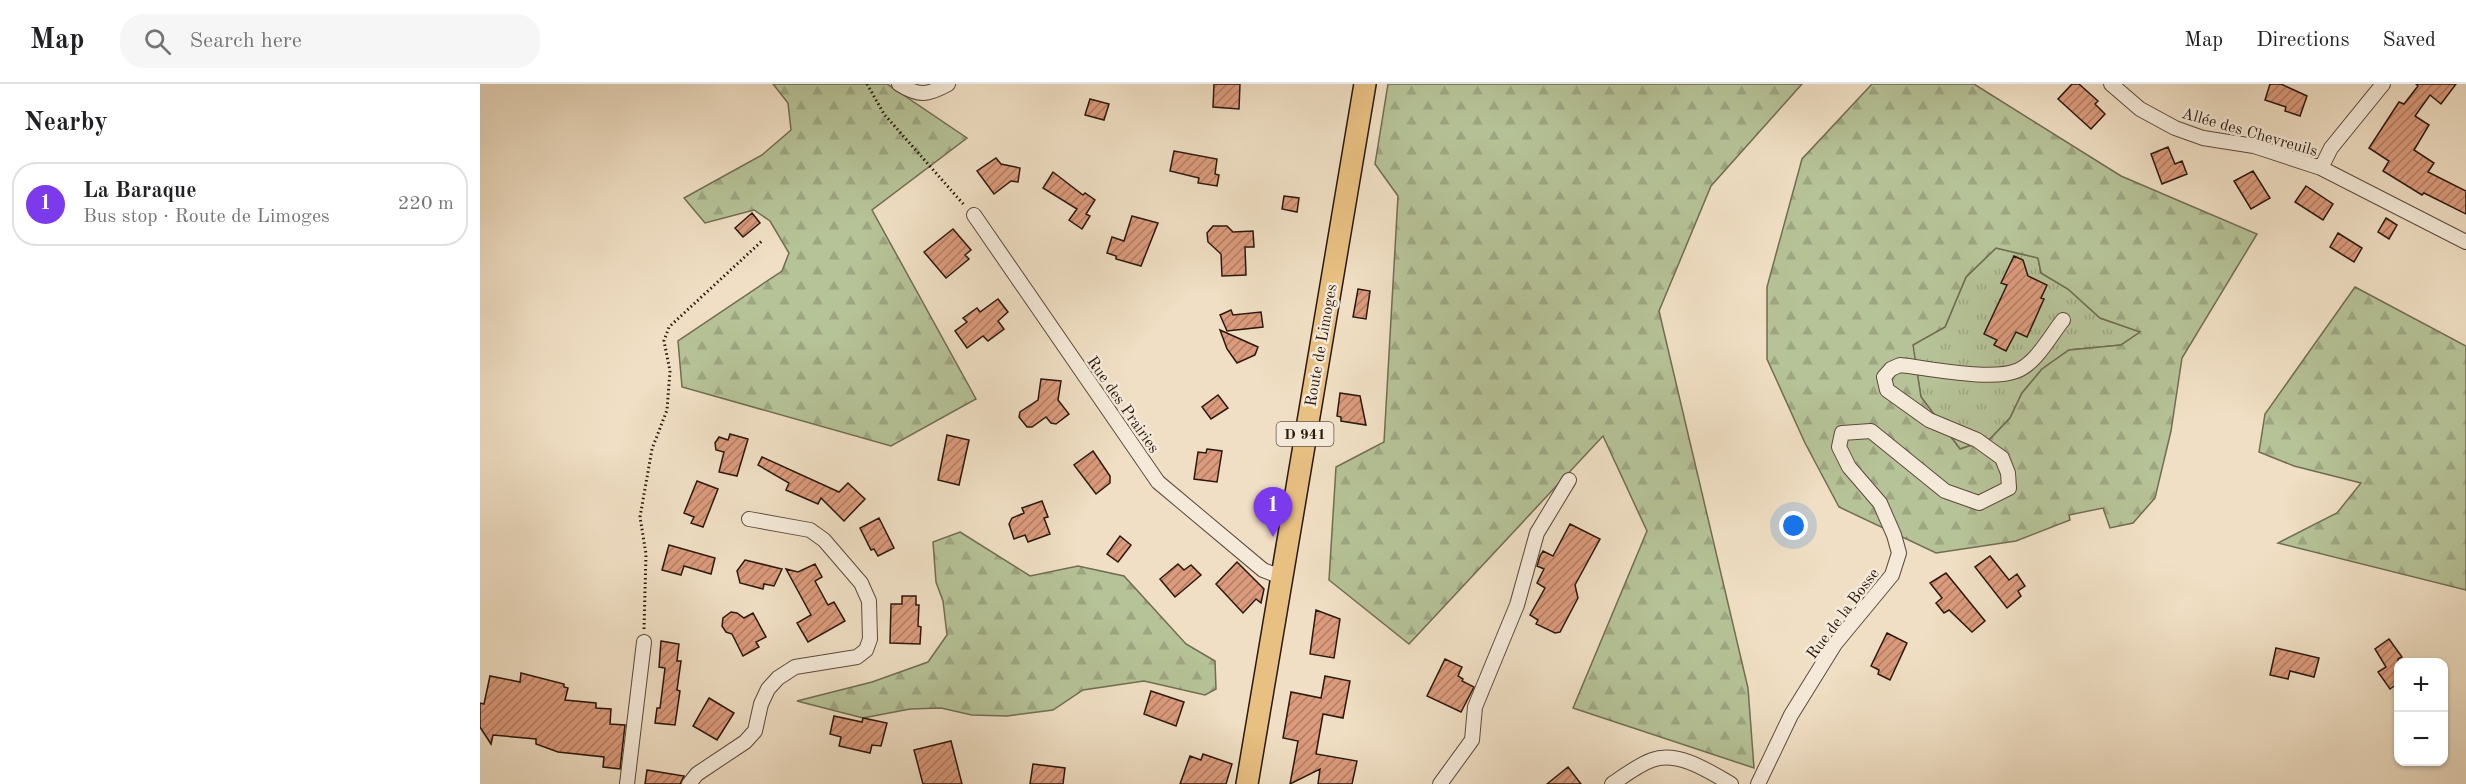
<!DOCTYPE html>
<meta charset="utf-8">
<style>
body{margin:0;font-family:"Old Standard TT",serif;background:#f6f6f6;color:#202124}
.controls{position:absolute;right:18px;bottom:18px;display:grid;overflow:hidden;border-radius:12px;box-shadow:0 2px 4px #0004}
.controls button{width:54px;height:54px;display:grid;place-items:center;padding:0;border:0;border-bottom:2px solid #e0e0e0;background:#fff;color:#202124;font:30px sans-serif}
.you{position:absolute;left:1314px;top:442px;width:21px;height:21px;margin:-15px;border:4px solid #fff;border-radius:50%;background:#1a73e8;box-shadow:0 0 0 9px #1a73e833}
.badge{display:grid;place-items:center;width:39px;height:39px;border-radius:50%;background:#7c3aed;color:#fff;font-size:20px;font-weight:700}
.pin{position:absolute;translate:-50% -50px;filter:drop-shadow(0 2px 3px #0008)}
.pin::after{content:'';position:absolute;top:32px;width:21px;height:18px;background:inherit;clip-path:polygon(0 0,100% 0,50% 100%)}
.list{margin:0;padding:0;list-style:none}
h2{display:flex;justify-content:space-between;align-items:center;height:78px;margin:0;padding:0 24px;font-size:26px}
h2 small{font-size:20px;font-weight:400;color:#757577}
.list li{display:grid;grid-template-columns:39px 1fr auto;gap:18px;align-items:center;box-sizing:border-box;height:84px;margin:0 12px 12px;padding:0 12px;border:2px solid #e0e0e0;border-radius:24px}
.list b{display:block;font-size:22px;white-space:nowrap}
.list p{margin:0;font-size:20px;white-space:nowrap;color:#757577}
.list em{font-size:20px;font-style:normal;color:#757577}
.icon{flex:none;width:33px;height:33px;fill:none;stroke:currentColor;stroke-width:2;stroke-linecap:round;stroke-linejoin:round}
.map{position:relative;flex:none;width:1986px;height:700px;overflow:hidden}
header{display:flex;align-items:center;gap:36px;box-sizing:border-box;height:84px;padding:0 30px;background:#fff;border-bottom:2px solid #e0e0e0}
header strong{font-size:28px}
nav{display:flex;gap:33px;margin-inline-start:auto;font-size:21px}
.search{width:420px;height:54px;background:#f6f6f6;display:flex;align-items:center;gap:15px;box-sizing:border-box;padding:0 21px;border-radius:24px;color:#757577;font-size:22px}
main{display:flex}
aside{flex:1;background:#fff}
.map>svg:first-child{display:block}
.grass{fill:url(#grass-tufts);stroke:#706d52;stroke-width:1.5}
.forest{fill:url(#forest-firs);stroke:#706d52;stroke-width:1.5;fill-rule:evenodd}
.building{fill:url(#building-hatch);stroke:#2b180e;stroke-width:1.5}
.lines{fill:none;stroke-linecap:round;stroke-linejoin:round}
.minor-casing{stroke:#5c4a3c;stroke-width:16}
.primary-casing{stroke:#2b180e;stroke-width:24}
.path{stroke:#2b180e;stroke-width:3;stroke-dasharray:1.5 3;stroke-linecap:butt}
.minor{stroke:#f5ead9;stroke-width:14}
.primary{stroke:#e8c082;stroke-width:21}
.labels{text-anchor:middle;stroke-width:5;stroke-linejoin:round;paint-order:stroke}
.shield{fill:#f5ead9;stroke:#68574b;stroke-width:1.5}
.shield-label{font-size:15px;font-weight:bold;fill:#2b180e}
.street-label{font-size:16px;fill:#2b180e;stroke:#f5ead9}
</style>
<header>
<strong>Map</strong>
<div class="search"><svg class="icon" aria-label="search" viewBox="0 0 24 24"><circle cx="10" cy="10" r="6"/><path d="M15 15l6 6"/></svg>Search here</div>
<nav><a>Map</a><a>Directions</a><a>Saved</a></nav>
</header>
<main>
<aside>
<h2>Nearby<small></small></h2>
<ul class="list">
<li><span class="badge">1</span><div><b>La Baraque</b><p>Bus stop · Route de Limoges</p></div><em>220 m</em></li>
</ul>
</aside>
<div class="map">
<svg width="1986" height="700" viewBox="0 0 1986 700">
<defs>
<pattern id="grass-tufts" width="24" height="20" patternUnits="userSpaceOnUse" patternTransform="scale(1.5)"><rect width="24" height="20" fill="#b6c297"/><path d="M3 7l-1-3M5 7V3M7 7l1-3M15 17l-1-3M17 17v-4M19 17l1-3" fill="none" stroke="#9da681"/></pattern>
<pattern id="forest-firs" width="22" height="20" patternUnits="userSpaceOnUse" patternTransform="scale(1.5)"><rect width="22" height="20" fill="#b6c297"/><path d="M5 1l3.5 6h-7zM16 11l3.5 6h-7z" fill="#9da681"/></pattern>
<pattern id="building-hatch" width="6" height="6" patternUnits="userSpaceOnUse" patternTransform="scale(1.5)"><rect width="6" height="6" fill="#db9b7c"/><path d="M-1 1l2-2M0 6l6-6M5 7l2-2" fill="none" stroke="#b27d64"/></pattern>
</defs>
<rect width="100%" height="100%" fill="#f0dfc4"/>
<filter id="stains"><feTurbulence type="fractalNoise" baseFrequency=".00333" numOctaves="4"/><feColorMatrix values="0 0 0 0 .2 0 0 0 0 .09 0 0 0 0 .02 0 0 0 .5 -.17"/></filter>
<radialGradient id="worn" r=".72"><stop offset=".6" stop-color="#630" stop-opacity="0"/><stop offset="1" stop-color="#630" stop-opacity=".3"/></radialGradient>
<path class="grass" d="M1516,164L1558,174L1561,189L1588,205L1620,234L1661,248L1641,261L1589,266L1562,285L1542,309L1530,334L1510,355L1480,365L1441,313L1432,261L1465,243L1486,193Z"/>
<path class="forest" d="M293,0H407L487,54L392,126L496,315L411,362L202,303L198,257L302,187L309,169L290,137L274,126L225,139L204,114L282,71L311,46L308,19Z
M908,0H1322L1231,102L1179,227L1268,604L1274,684L1093,624L1167,447L1123,352L929,560L849,496L856,383L904,358L918,112L895,80Z
M1392,0H1494L1641,92L1777,150L1702,274L1691,347L1675,414L1653,439L1630,444L1623,424L1589,431L1590,436L1536,457L1456,469L1359,423L1325,359L1287,275V203L1322,75ZM1516,164L1558,174L1561,189L1588,205L1620,234L1660,248L1641,261L1589,266L1562,285L1542,309L1530,334L1510,355L1480,365L1441,313L1433,261L1465,243L1486,193Z
M1875,203L1986,262V506L1798,459L1857,429L1881,399L1814,382L1779,368L1785,330Z
M480,448L550,492L598,482L644,492L706,560L735,577L736,605L725,611L664,597L603,606L573,626L527,632L492,631L461,624L430,625L383,634L317,617L392,598L448,578L467,551L463,517L456,498L453,458Z"/>
<path class="building" d="M734,0H760L759,25L733,23Z
M1592,0H1599L1618,17L1615,20L1625,30L1611,45L1578,15Z
M1790,0H1801L1827,12L1820,32L1805,27L1806,23L1785,16Z
M1936,0H1976L1961,20L1950,11L1935,32L1949,41L1934,66L1954,79L1948,88L1986,107V130L1944,109L1942,111L1903,87L1909,77L1889,64L1919,18L1924,20L1938,2Z
M610,15L629,20L624,36L605,31Z
M1688,63L1695,80L1702,77L1707,90L1682,100L1671,70Z
M694,67L737,75L735,90L739,91L737,102L718,99L719,94L690,87Z
M516,74L521,80L540,84L538,98L531,97L514,110L497,87Z
M1773,87L1790,114L1771,125L1754,97Z
M573,88L603,111L605,109L615,116L606,130L610,132L602,145L589,136L597,125L563,104Z
M1826,102L1853,120L1843,136L1815,118Z
M804,112L819,114L817,128L802,125Z
M272,129L280,139L263,153L255,144Z
M652,132L678,139L661,182L636,175V172L627,169L632,153L644,157Z
M1906,134L1917,141L1909,155L1898,148Z
M733,142H747L753,148L773,147L774,163H765L766,191L742,192L741,170L728,158L727,149Z
M473,145L491,166L485,171L489,175L466,194L444,168Z
M1858,149L1882,164L1874,178L1850,163Z
M1534,172L1543,176L1548,192L1567,201L1561,214L1564,215L1547,253L1536,248L1526,267L1514,261L1517,256L1504,250L1527,201L1521,199Z
M878,205L890,207L886,235L873,233Z
M518,215L528,228L518,237L524,245L508,257L503,252L487,264L475,247L487,238L483,234L497,224L500,228Z
M751,226L753,231L781,228L783,243L747,247L740,231Z
M740,246L778,263L775,271L757,279L747,265Z
M561,295L581,297L578,316L589,330L576,340L571,339L566,333L552,343H547L539,333L540,328L558,316Z
M860,309L880,312L886,341L861,337V333L857,332Z
M738,311L748,324L731,335L722,323Z
M250,350L268,355L257,392L239,388L244,368L236,366L235,359L239,353L248,356Z
M467,351L489,356L479,401L458,396Z
M727,365L742,367L737,398L714,395L718,368L726,369Z
M613,367L630,392V399L616,410L594,381Z
M282,373L359,408L368,399L385,415L364,437L341,414L338,420L306,406L309,399L278,381Z
M217,397L238,405L223,443L211,439L214,433L204,429Z
M562,417L568,433L564,434L570,450L548,458L545,451L534,455L529,440L532,434L544,429L542,424Z
M399,434L414,464L398,472L394,465L391,466L380,444Z
M1090,440L1120,455L1095,501L1098,514L1080,548L1075,549L1056,540L1058,536L1050,531L1065,504L1057,499L1064,485L1057,482L1060,472L1063,467L1073,472Z
M640,452L651,461L638,478L627,470Z
M189,461L235,474L231,490L204,482L201,491L182,486Z
M1510,472L1529,496L1537,490L1545,502L1538,507L1541,512L1527,524L1495,483Z
M265,476L302,485L294,502L284,500L283,505L260,499L257,487Z
M757,478L784,505L781,519L776,515L763,529L736,500Z
M335,480L342,493L335,497L348,521L354,518L365,537L328,558L317,539L331,531L306,485L318,488Z
M698,480L704,486L711,481L721,491L695,513L680,495Z
M1466,489L1505,537L1492,548L1469,526L1464,529L1456,519L1462,514L1450,499Z
M422,512H436V521H439L438,542L441,543L440,560L410,559L411,520H422Z
M836,526L860,535L854,574L830,570Z
M251,528L257,529L264,534L273,529L286,553L276,558L279,563L263,572L252,550L246,548L242,542L243,534Z
M1407,549L1427,559L1410,596L1398,590L1399,586L1391,582Z
M1909,555L1922,573L1918,575V602L1917,600L1910,605L1898,588L1906,583L1895,565Z
M181,557L199,560L197,577H201L197,606L200,607L195,641L175,639L177,624H180L185,584L179,583Z
M1796,564L1839,574L1834,593L1810,587L1808,595L1790,591Z
M965,575L982,583L978,592L983,595L982,597L994,603L981,628L947,612Z
M41,589L84,600V603L88,604L85,616L116,619V624L131,625L130,640L145,641L140,685L123,683L124,673L78,668L56,660V655L13,651L11,660L0,643V619L4,620L10,592L40,598Z
M845,592L870,597L863,634L843,630L836,670L877,677L872,700H838L840,685L810,700L818,657L803,654L811,608L841,614Z
M671,607L704,618L696,642L664,630Z
M229,614L254,629L237,656L213,642Z
M354,632L382,638L383,634L407,639L401,662L392,661L390,669L359,662L361,653L350,650Z
M471,657L482,700H443L434,666Z
M723,670L752,680L746,700H700L710,672L721,676Z
M553,680L585,684L583,700H550Z
M1088,683L1101,700H1067Z
M167,686L204,692L200,700H165Z"/>
<g class="lines">
<g class="minor-casing">
<path id="minor" d="M419,0C439,13 448,11 468,0
M1631,0L1660,25L1695,44L1723,54L1774,62L1841,84L1851,64L1903,0
M1841,84L1986,158
M494,131L678,398L783,486L801,493
M147,700L164,558
M209,700L217,690L265,658L275,647L281,620L288,605L298,594L315,583L377,573L386,566L390,555L389,517L381,499L344,456L330,446L269,435
M960,700L992,656L995,623L1037,521L1057,449L1089,396
M1132,700C1144,692 1158,681 1172,676C1198,666 1230,688 1251,700
M1278,700L1311,631L1355,560L1412,491L1419,469L1414,451L1400,419L1369,383L1359,363L1362,349L1391,347L1465,407L1499,419L1529,404L1528,389L1522,374L1497,356L1449,336L1407,306L1404,293L1411,285L1420,281C1448,284 1511,297 1536,287C1556,280 1570,252 1583,236"/>
</g>
<g class="primary-casing">
<path id="primary" d="M767,700L885,0"/>
</g>
<path class="path" d="M387,0L404,30L485,122
M164,545L166,470L160,433L172,365L187,326L190,287L184,257L189,243L283,156"/>
<use href="#minor" class="minor"/>
<use href="#primary" class="primary"/>
</g>
<g class="labels">
<rect class="shield" x="796.5" y="338" width="57" height="24" rx="4.5"/>
<g class="shield-label">
<text x="825" y="355">D 941</text>
</g>
<g class="street-label">
<text transform="translate(1770 47) rotate(16)" y="6">Allée des Chevreuils</text>
<text transform="translate(840 261) rotate(-80)" y="6">Route de Limoges</text>
<text transform="translate(644 320) rotate(55)" y="6">Rue des Prairies</text>
<text transform="translate(1362 529) rotate(-53)" y="6">Rue de la Bosse</text>
</g>
</g>
<rect width="100%" height="100%" filter="url(#stains)"/>
<rect width="100%" height="100%" fill="url(#worn)"/>
</svg>
<div class="controls">
<button>+</button>
<button>−</button>
</div>
<div class="you"></div>
<div class="pin badge" style="left:793px;top:453px">1</div>
</div>
</main>
